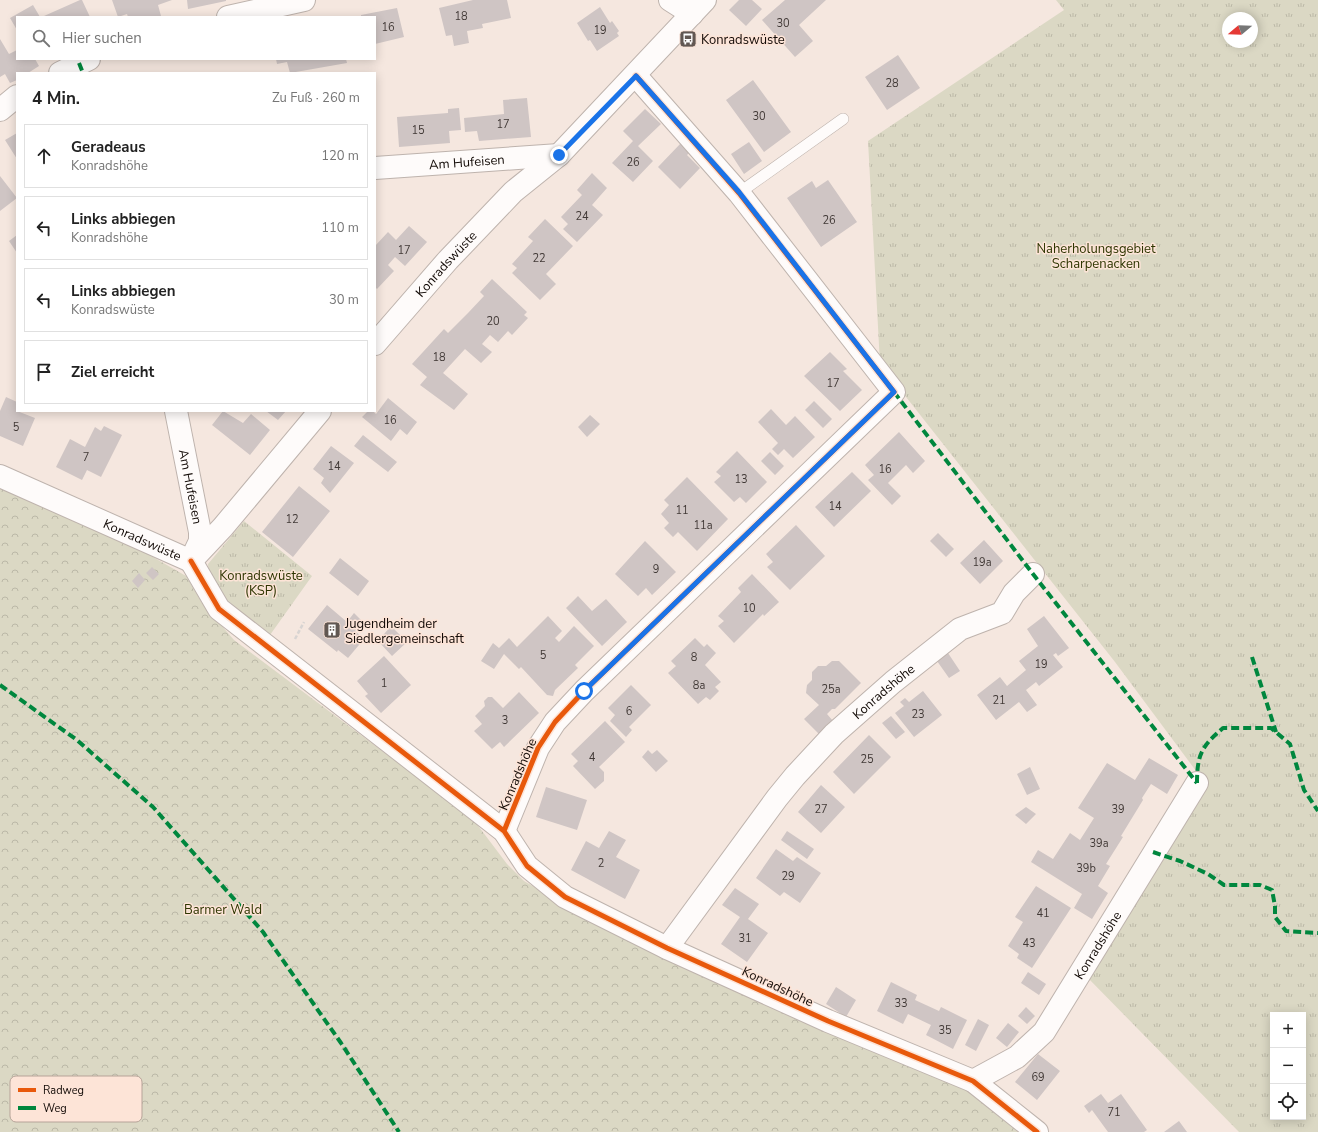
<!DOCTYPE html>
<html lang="de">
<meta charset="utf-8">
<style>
body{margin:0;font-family:"Nunito Sans",sans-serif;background:#f2f2f2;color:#222}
.controls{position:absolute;right:12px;bottom:12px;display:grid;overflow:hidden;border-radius:0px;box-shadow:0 2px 10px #0003}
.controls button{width:36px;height:36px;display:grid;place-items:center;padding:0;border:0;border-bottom:1px solid #e0e0e0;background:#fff;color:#222;font:20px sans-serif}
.compass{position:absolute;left:1222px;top:12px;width:36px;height:36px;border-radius:50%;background:#fff;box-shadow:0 2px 10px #0003;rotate:251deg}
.stop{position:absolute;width:12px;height:12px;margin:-9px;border:3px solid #1a73e8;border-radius:50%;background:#fff}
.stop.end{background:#1a73e8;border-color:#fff;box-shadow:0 1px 4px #0008}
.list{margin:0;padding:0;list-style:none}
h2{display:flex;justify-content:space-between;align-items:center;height:52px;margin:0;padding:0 16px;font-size:17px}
h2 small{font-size:13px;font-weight:400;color:#767676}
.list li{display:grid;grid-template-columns:26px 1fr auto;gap:12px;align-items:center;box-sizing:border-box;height:64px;margin:0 8px 8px;padding:0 8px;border:1px solid #e0e0e0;border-radius:0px}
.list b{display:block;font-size:15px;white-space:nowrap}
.list p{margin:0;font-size:13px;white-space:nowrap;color:#767676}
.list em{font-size:13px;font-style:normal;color:#767676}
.icon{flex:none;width:22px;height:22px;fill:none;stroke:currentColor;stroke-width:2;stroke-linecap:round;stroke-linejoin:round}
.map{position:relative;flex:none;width:1318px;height:1132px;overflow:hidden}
.search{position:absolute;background:#fff;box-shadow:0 2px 10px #0003;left:16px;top:16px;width:360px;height:44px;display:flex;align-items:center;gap:10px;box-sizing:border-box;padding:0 14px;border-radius:0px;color:#767676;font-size:15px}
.panel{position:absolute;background:#fff;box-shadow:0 2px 10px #0003;left:16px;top:72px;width:360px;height:340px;border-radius:0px}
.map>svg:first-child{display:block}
.forest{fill:url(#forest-crowns)}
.park{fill:url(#park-tufts);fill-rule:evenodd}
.building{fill:#cfc5c4}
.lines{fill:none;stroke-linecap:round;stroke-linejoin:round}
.lane-casing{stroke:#beb3ad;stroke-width:12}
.street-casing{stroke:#beb3ad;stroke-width:24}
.path{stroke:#d8d4d2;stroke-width:2.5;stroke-dasharray:4 2;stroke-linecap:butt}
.lane{stroke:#fefbfa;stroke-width:11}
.street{stroke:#fefbfa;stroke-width:22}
.quiet{stroke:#00873e;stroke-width:4;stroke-dasharray:8 4;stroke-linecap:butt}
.cycleway-casing{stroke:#fde4d7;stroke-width:8}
.cycleway{stroke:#e8590c;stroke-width:5}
.route{stroke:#1a73e8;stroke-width:5}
.labels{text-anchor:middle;stroke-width:3;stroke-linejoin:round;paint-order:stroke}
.number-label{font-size:11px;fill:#413936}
.poi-label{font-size:13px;fill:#120a06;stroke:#fde4d7;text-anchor:start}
.street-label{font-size:13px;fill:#120a06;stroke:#fde4d7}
.park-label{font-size:13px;fill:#2e3602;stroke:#fde4d7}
.key{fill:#fde4d7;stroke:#b6a398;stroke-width:1}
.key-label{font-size:11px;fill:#120a06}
</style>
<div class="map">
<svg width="1318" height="1132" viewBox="0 0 1318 1132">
<defs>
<pattern id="forest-crowns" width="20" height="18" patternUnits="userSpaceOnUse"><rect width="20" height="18" fill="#dbd8c4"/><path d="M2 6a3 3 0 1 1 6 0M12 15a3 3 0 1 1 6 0" fill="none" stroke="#bbb8a7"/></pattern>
<pattern id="park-tufts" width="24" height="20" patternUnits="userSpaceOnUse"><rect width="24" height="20" fill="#dbd8c4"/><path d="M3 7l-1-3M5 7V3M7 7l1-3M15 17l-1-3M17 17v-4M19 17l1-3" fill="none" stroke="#bbb8a7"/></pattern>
</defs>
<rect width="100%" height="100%" fill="#f5e7df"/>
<path class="forest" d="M0,488L85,524L146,553L186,576L202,603L234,640L473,819L507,864L524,881L628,941L690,971L721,982L974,1093L1018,1132H0Z"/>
<path class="park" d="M1056,0H1318V1132H1239L1086,976L1113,931L1143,892L1157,858L1202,779L1115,662L880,364L868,141L1064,10ZM1228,18H1252V42H1228ZM1273,1015H1303V1117H1273Z
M244,521L312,576L270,635L234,609L222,596L209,577L208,564Z"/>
<path class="building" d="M80,0H82L90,17H45L44,16Z
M112,0H172L158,5L161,16L157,17H128L127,14L118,17Z
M187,0H226V1L188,9Z
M473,0H507L511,18L482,24L483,28L467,31L469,43L454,46L452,35L446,36L439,8Z
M739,0H752L762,9L746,26L729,10Z
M785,0H826L799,25L813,41L795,57L762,20Z
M33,5L40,17H17V30L10,18Z
M600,7L610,23L612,21L619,31L617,33L619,36L597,51L590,40L588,41L577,23Z
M397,8L404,37L375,44V17H361V15Z
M0,39L9,54L17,50V59H35L39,66L28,73H17V80L10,83L5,74L0,77Z
M898,55L920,88L887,110L865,77Z
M276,59H346L347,63L290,73L287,62L277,64Z
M753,80L791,132L764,152L726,100Z
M527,98L531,137L479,141L477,131L465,132L464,118L504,114L503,100Z
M459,108L461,130L449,131L450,143L399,147L397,117L448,113V109Z
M645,109L661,124L638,146L653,161L633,182L612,163L633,141L623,131Z
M17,133V159L5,140Z
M749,142L762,161L744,174L731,154Z
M681,143L690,152L687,155L700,168L680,189L658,167Z
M592,173L607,188L592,205L603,215L577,242L563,229L568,224L561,217L582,195L577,190Z
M0,176L17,198L0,211Z
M828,180L857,222L821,247L787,198L812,181L816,188Z
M545,219L573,246L546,274L556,284L540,300L512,273L517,268L512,264L533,241L528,237Z
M409,226L427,242L405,266L395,257L388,265L394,271L377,289L375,287V246L388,232L396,240Z
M17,235V253L9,241Z
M492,279L527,312L524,315L528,318L512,335L508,331L498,342L490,335L482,344L492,352L481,363L465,349L443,373L468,394L454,410L420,385L427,377L412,364L444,329L448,333L468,313L484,296L480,292Z
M830,352L847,369L843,371L862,390L840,411L804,376Z
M6,397L17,402V411L35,418L23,446L0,436V411Z
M388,398L417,422L407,435L400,429L391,441L362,417L368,411H373L376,414Z
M814,401L832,419L823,428L805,410Z
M771,409L786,425L795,416L815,437L793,458L784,449L778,455L772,449L778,443L758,422Z
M223,411L243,423L251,414L270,430L250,455L212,425Z
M266,411H286L278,420Z
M590,415L600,424L587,437L578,427Z
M104,426L122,435L101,477L87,470L82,480L56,467L70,439L85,447L95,427L101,431Z
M899,432L925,461L913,473L906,465L888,483L901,496L892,505L868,480L874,475L865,465Z
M363,435L397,462L388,472L354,446Z
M331,446L354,463L330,493L321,483L324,478L313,469Z
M737,451L767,482L746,503L740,497L734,502L714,482L721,476L716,472Z
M770,452L784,466L775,475L761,461Z
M852,472L871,491L834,527L815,507Z
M687,477L728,519L697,551L678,532L673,537L664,528L669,523L661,514L669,505L664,500Z
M299,486L330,511L293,557L262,532Z
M796,525L825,556L790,590L767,567L773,562L766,554Z
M938,533L954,549L946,557L930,541Z
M984,540L1003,561L980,584L960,563Z
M645,541L676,572L652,595L646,588L638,596L615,574Z
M340,558L369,581L358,596L329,573Z
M152,567L159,574L153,580L146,573Z
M139,573L145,580L138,588L132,581Z
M752,574L779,602L764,616L763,614L734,643L718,626L724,621L718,616L741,592L738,588Z
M578,596L592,611L606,599L627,622L602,646L566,608Z
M327,605L347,622L354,613L362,621L355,631L364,639L348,658L338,650L337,652L308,629Z
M548,616L562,631L555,638L559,642L574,626L594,646L575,665L578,668L555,690L553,696L547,695L521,667L519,669L504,654L494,669L481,661L493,643L499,648L509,638L517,647Z
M1044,616L1069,648L1058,656L1056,653L1053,655L1063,667L1039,686L1036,682L1026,690L1037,705L1027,712L1019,702L996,720L977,695L1000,677L1007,686L1026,670L1019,661L1038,646L1027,629Z
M391,626L407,642L392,656L378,641Z
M695,638L704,647L707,644L716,653L705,665L721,682L715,687L719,691L710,700L706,697L698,704L668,673L676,666L671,661Z
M948,653L960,671L949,678L937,661Z
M384,656L411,685L381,713L365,696L368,694L357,681Z
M832,661H839L861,683L835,709H832L827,714L833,721L819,734L804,719L819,705L806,693L807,685L812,680V672L818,666H826Z
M631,685L651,705L629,727L632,730L626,737L610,721L615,715L608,708Z
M923,691L942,715L914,737L895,713L904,706L900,702L905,698L909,702Z
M519,692L539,713L504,747L500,742L492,749L474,731L482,724L475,716L485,706L484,701L488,697H492L503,708Z
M891,716L905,732L896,739L882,723Z
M605,721L625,742L599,767L604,772V781L595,789L573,766L578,761L571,754Z
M869,735L891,757L854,794L833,772Z
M648,750L652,754L657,750L668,761L656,772L642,757Z
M1149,758L1178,775L1167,794L1151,784L1142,798L1143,800L1121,836L1123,837L1106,864L1110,866L1098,886L1108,893L1092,919L1074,908L1082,894L1031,862L1038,850L1053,859L1070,833L1080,840L1094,818L1078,808L1107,763L1135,780Z
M1030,767L1040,789L1027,795L1017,774Z
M821,785L845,807L821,833L798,812Z
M546,787L587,800L577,830L536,817Z
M1026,807L1036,814L1026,824L1015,815Z
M609,831L626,840L616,857L640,870L625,899L571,870L586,841L599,848Z
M787,831L814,849L807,859L781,840Z
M776,849L793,861L797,857L821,873L800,903L784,892L780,896L756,878Z
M1036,886L1071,908L1032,968L1017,958L1019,954L1008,946L1023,922L1015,917Z
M735,888L759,904L748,919L768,933L747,962L721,944L740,917L722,905Z
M1028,972L1046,984L1039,995L1021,983Z
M891,982L917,995L915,1000L939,1011L941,1007L967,1020L953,1049L926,1035L931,1025L908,1014L903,1024L877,1011Z
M836,987L856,1000L846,1017L826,1004Z
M1026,1007L1035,1016L1027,1024L1018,1016Z
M978,1019L989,1025L976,1051L965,1045Z
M1008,1023L1019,1032L1007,1047L996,1038Z
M1038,1054L1060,1071L1037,1100L1015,1082Z
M1101,1094L1108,1103L1121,1094L1147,1130L1144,1132H1108L1092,1110L1089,1113L1084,1106Z
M1179,1121L1187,1132H1164Z"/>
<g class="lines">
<g class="lane-casing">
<path id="lane" d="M739,193L843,119"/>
</g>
<g class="street-casing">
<g id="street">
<path d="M670,0L692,14"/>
<path d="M228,17L304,0"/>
<path d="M60,73L89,59"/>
<path d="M0,110L17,96"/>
<path id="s1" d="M375,168L559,155"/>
<path id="s2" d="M375,344L448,260L513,192L559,155L705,0"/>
<path id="s3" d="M176,411L200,532V541L192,558"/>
<path id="s4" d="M0,476L191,561"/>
<path d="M191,561L219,609L504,831L527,866L565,897L667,948L828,1021L973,1081L1037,1132"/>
<path d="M191,561L223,527L320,411"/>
<path d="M504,831L538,748L555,722L584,691L894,392L739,193L636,76"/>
<path id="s5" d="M667,948L777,798L795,776L834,734L893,682L960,629L1002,613L1014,593L1033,574"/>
<path id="s6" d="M973,1081L1017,1057L1044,1032L1197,783"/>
</g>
</g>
<path class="path" d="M295,639L304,622"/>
<use href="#lane" class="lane"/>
<use href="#street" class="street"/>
<path class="quiet" d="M79,63L83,73
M894,392L1033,574L1197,783
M1252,657L1276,732
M0,685L77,740L153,807L263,932L341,1043L399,1132
M1197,783C1197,754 1202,746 1223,728H1271L1290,744L1304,790L1318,811
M1153,852L1180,861L1208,874L1224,885H1260L1272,890L1275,906V917L1286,931L1318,933"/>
<g class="cycleway-casing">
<path id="cycleway" d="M191,561L219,609L504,831L527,866L565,897L667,948L828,1021L973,1081L1037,1132
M504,831L538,748L555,722L584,691L894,392L739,193L636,76"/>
</g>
<use href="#cycleway" class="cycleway"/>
</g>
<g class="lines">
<path class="route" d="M559,155L636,76L739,192L894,392L584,691"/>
</g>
<defs>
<g id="bus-square" transform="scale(0.9)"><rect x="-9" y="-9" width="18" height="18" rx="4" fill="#615752" stroke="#fde4d7"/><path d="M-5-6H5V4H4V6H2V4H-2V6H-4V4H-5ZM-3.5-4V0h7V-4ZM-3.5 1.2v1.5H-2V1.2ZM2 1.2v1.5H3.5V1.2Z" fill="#fff"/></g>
<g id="building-square" transform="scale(0.9)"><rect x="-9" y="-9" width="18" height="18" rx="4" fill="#615752" stroke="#fde4d7"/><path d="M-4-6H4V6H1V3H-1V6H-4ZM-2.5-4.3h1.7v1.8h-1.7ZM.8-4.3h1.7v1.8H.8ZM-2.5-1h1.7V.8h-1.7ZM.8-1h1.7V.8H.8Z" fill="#fff"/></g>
</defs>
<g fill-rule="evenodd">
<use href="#bus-square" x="688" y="39"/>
<use href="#building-square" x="332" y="630"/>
</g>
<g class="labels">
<g class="number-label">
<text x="461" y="20">18</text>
<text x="783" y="27">30</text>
<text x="388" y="31">16</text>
<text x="600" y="34">19</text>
<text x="892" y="87">28</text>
<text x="759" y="120">30</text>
<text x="503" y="128">17</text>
<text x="418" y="134">15</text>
<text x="633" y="166">26</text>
<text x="582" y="220">24</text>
<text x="829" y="224">26</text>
<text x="404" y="254">17</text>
<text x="539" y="262">22</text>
<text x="493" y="325">20</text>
<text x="439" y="361">18</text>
<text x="833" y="387">17</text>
<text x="390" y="424">16</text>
<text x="16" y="431">5</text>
<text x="86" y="461">7</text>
<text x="334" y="470">14</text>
<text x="885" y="473">16</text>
<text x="741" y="483">13</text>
<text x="835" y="510">14</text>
<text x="682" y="514">11</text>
<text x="292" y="523">12</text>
<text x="703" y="529">11a</text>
<text x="982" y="566">19a</text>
<text x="656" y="573">9</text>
<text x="749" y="612">10</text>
<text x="543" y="659">5</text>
<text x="694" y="661">8</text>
<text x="1041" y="668">19</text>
<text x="384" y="687">1</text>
<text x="699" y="689">8a</text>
<text x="831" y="693">25a</text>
<text x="999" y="704">21</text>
<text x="629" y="715">6</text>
<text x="918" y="718">23</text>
<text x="505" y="724">3</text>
<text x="592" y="761">4</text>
<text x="867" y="763">25</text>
<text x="821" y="813">27</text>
<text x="1118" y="813">39</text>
<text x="1099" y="847">39a</text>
<text x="601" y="867">2</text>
<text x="1086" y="872">39b</text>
<text x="788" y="880">29</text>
<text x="1043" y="917">41</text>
<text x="745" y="942">31</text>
<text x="1029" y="947">43</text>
<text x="901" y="1007">33</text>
<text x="945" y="1034">35</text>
<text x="1038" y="1081">69</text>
<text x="1114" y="1116">71</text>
</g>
<g class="poi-label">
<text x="701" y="44">Konradswüste</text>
<text x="345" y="628">Jugendheim der<tspan x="345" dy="15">Siedlergemeinschaft</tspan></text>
</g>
<g class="street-label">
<text dy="5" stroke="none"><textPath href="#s1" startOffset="92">Am Hufeisen</textPath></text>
<text dy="5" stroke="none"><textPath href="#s2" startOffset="107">Konradswüste</textPath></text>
<text dy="5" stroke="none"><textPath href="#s3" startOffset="77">Am Hufeisen</textPath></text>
<text dy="5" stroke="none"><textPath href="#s4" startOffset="156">Konradswüste</textPath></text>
<text dy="5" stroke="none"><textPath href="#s5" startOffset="337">Konradshöhe</textPath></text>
<text transform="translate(517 774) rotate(-67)" y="5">Konradshöhe</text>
<text dy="5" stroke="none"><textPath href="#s6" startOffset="189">Konradshöhe</textPath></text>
<text transform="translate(778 986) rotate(25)" y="5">Konradshöhe</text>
</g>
<g class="park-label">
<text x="1096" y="253">Naherholungsgebiet<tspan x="1096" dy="15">Scharpenacken</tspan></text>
<text x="261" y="580">Konradswüste<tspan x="261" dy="15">(KSP)</tspan></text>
<text x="223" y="914">Barmer Wald</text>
</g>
</g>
<rect x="10" y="1076" width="132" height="46" rx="6" class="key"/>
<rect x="18" y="1088" width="18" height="4" fill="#e8590c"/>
<rect x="18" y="1106" width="18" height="4" fill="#00873e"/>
<g class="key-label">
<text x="43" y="1094">Radweg</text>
<text x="43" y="1112">Weg</text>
</g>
</svg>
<div class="controls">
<button>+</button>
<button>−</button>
<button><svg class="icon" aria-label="locate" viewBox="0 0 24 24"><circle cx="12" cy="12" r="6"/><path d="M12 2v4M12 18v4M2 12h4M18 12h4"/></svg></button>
</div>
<svg class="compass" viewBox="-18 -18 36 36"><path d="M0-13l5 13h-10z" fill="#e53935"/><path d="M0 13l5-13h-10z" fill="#767676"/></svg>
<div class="stop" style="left:584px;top:691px"></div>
<div class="stop end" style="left:559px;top:155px"></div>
<div class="search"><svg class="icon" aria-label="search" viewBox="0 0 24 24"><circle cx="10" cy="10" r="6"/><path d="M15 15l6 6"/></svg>Hier suchen</div>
<section class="panel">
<h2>4 Min.<small>Zu Fuß · 260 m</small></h2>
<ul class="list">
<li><svg class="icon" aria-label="ahead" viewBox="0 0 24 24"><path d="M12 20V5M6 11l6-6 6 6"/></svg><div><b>Geradeaus</b><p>Konradshöhe</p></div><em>120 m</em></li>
<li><svg class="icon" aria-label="left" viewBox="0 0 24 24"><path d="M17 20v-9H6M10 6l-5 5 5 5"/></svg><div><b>Links abbiegen</b><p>Konradshöhe</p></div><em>110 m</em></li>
<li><svg class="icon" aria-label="left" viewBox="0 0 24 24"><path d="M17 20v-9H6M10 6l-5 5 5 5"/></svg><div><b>Links abbiegen</b><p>Konradswüste</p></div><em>30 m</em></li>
<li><svg class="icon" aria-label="arrive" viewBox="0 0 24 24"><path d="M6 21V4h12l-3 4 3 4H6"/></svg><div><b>Ziel erreicht</b></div></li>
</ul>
</section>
</div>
